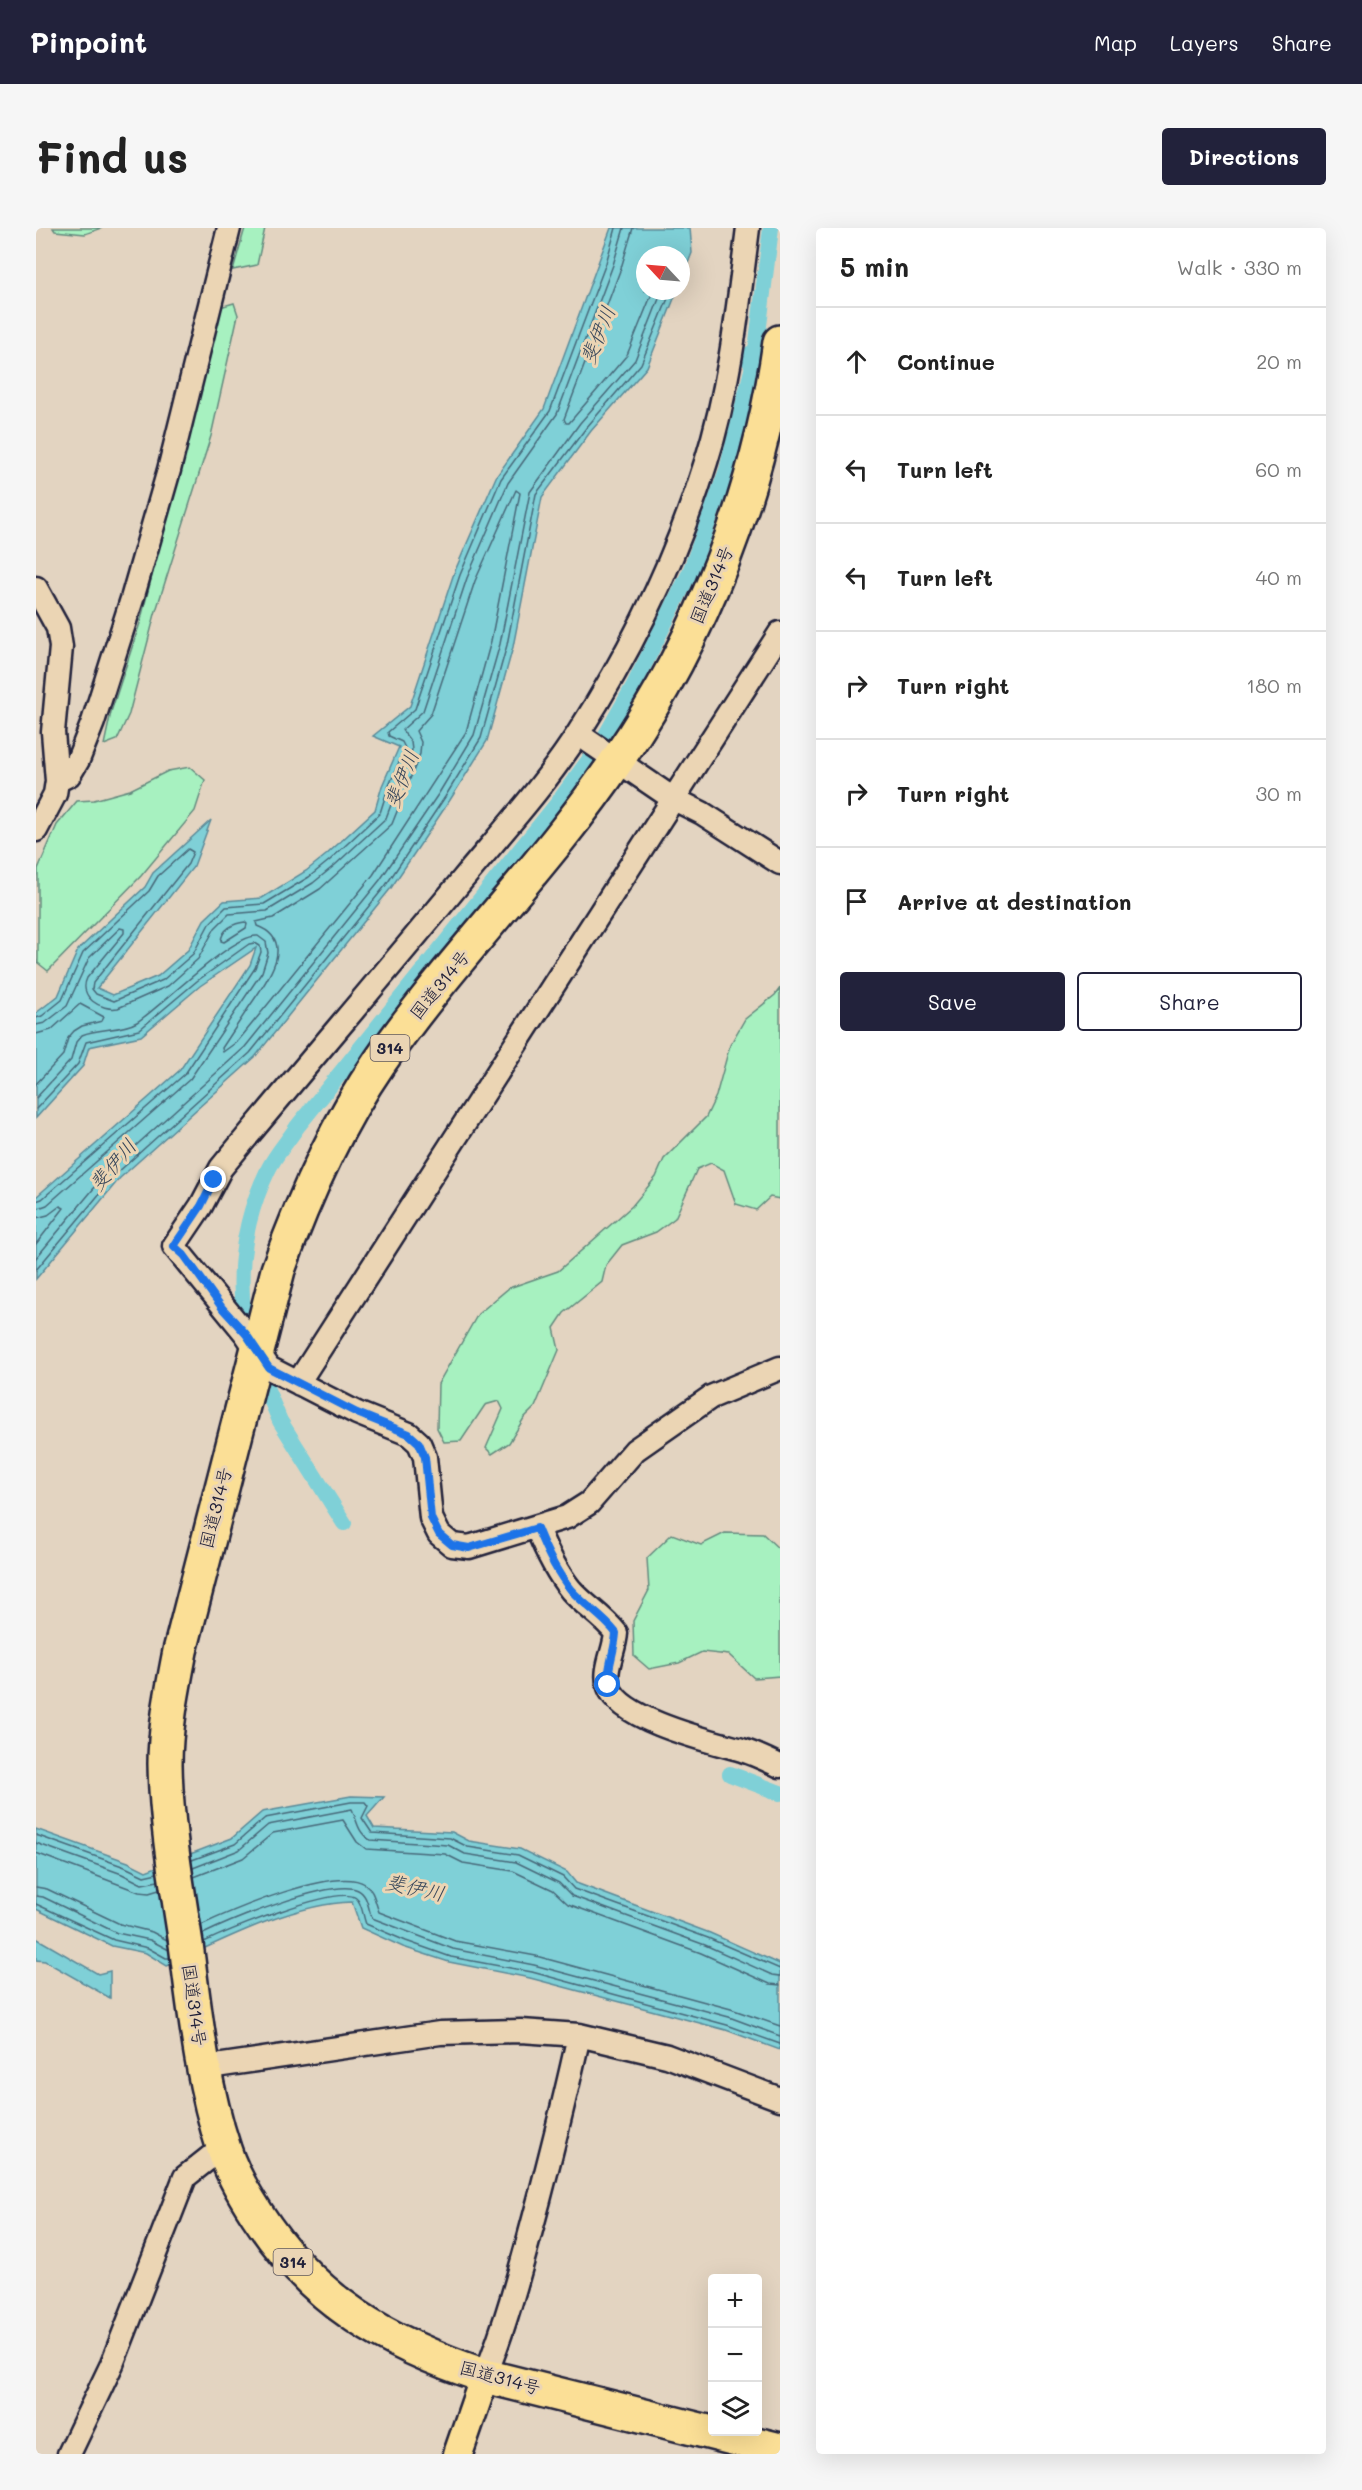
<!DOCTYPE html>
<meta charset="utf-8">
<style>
body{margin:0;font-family:Mali,"Klee One",sans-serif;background:#f6f6f6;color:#222}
.controls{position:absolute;right:18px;bottom:18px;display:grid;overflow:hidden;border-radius:6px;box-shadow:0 6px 24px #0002}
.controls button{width:54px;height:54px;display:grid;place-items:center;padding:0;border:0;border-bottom:2px solid #e0e0e0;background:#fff;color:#222;font:30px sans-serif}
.compass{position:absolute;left:600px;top:18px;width:54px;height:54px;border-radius:50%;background:#fff;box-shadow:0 6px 24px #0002;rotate:296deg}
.stop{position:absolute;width:18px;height:18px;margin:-14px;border:4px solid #1a73e8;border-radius:50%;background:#fff}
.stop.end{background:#1a73e8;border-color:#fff;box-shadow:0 2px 6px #0008}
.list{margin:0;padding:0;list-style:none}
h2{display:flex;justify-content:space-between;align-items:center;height:78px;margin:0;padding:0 24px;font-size:26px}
h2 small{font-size:20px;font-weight:400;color:#767676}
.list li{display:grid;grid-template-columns:39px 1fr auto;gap:18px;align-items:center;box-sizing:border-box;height:108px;padding:0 24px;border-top:2px solid #e0e0e0}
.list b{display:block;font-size:22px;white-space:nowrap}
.list em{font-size:20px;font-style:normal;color:#767676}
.actions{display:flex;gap:12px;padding:18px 24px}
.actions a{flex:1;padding:14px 0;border:2px solid #22223b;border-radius:6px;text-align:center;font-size:21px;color:#22223b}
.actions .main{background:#22223b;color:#fff}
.icon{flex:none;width:33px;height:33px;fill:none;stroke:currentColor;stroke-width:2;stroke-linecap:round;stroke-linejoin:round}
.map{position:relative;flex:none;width:744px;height:2226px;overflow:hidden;border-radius:6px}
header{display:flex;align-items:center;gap:36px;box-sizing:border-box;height:84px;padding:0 30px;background:#22223b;color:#fff}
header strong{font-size:28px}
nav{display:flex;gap:33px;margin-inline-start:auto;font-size:21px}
.intro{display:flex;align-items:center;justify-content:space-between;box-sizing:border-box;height:144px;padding:0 36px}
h1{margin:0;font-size:42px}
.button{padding:15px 27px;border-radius:6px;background:#22223b;color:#fff;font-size:21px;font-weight:700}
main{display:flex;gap:36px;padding:0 36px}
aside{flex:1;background:#fff;border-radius:6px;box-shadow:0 6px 24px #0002}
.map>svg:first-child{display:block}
.green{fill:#a7f1c0;stroke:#648a7e;stroke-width:1.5}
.water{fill:#7fd0d7;stroke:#5a8a99;stroke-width:1.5}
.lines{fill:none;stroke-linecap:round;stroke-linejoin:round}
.shore{stroke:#476879;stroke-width:1.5}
.canal{stroke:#7fd0d7;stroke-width:16}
.river{stroke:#7fd0d7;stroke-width:28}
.minor-casing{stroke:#22223b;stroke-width:27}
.major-casing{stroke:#22223b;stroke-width:33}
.highway-casing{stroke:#22223b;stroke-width:38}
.minor{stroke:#ebd5b4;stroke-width:22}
.major{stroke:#fbdf96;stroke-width:28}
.highway{stroke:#fbdf96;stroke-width:33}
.route{stroke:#1a73e8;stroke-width:8}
.labels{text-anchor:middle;stroke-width:6;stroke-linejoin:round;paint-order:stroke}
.shield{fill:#ebd5b4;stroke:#5e585f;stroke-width:1.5}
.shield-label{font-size:16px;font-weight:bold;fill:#22223b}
.street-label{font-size:18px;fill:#22223b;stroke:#ebd5b4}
.water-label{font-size:20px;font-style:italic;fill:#35455a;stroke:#ebd5b4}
</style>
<header>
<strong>Pinpoint</strong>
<nav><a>Map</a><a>Layers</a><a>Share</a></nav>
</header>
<div class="intro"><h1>Find us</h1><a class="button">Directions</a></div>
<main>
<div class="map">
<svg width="744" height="2226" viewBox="0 0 744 2226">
<rect width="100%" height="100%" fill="#e3d4c1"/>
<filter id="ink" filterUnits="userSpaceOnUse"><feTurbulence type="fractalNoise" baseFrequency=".0167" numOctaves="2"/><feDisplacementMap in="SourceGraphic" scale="12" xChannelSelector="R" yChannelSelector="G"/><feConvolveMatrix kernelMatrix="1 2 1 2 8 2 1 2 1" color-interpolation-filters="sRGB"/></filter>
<g filter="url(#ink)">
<path class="green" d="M17,0H66L49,6L19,3Z
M209,0H229L221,37L197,42Z
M198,75L202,87L175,208L119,386L93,486L81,512L68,517L75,484L104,395L184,79Z
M154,539L169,552L159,583L105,648L12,743L2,735V641L21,597L41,573L58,572L94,562L132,543Z
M744,760V971L734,969L720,982L700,976L688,942L675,935L661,941L639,990L620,1004L586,1017L570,1037L566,1054L528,1085L518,1100L523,1122L499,1179L488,1190L473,1215L456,1226L450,1220L467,1181L463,1173L449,1177L425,1213L408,1214L401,1200L402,1156L442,1086L473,1060L522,1043L596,978L620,949L628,931L670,889L680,868L694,817L709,791L739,767Z
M689,1305L727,1306L744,1322V1448L718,1450L693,1427L666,1424L643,1435L613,1441L598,1428L597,1393L613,1362L611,1330L636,1306L665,1317Z"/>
<path class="water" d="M575,0H654L656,25L645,53V27H609V63H641L611,139L555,203L506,269L477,419L451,513L414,572L355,660L219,829L84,950L0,1051V969L144,842L214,737L220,720L164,758L105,808L53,819L47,838L0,890V785L22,768L42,722L109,659L117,645L175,592L158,638L61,760L77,767L122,748L152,722L168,692L188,673L226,670L270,643L290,627L339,582L346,558L363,519L337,508L374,478L418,345L460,249L508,181Z
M315,1568L348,1569L331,1588L338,1600L416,1604L433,1613L484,1621L531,1644L540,1655L674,1705L744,1736V1822L690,1802L494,1750L413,1734L367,1719L325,1700L316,1674C258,1675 184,1713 131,1738L110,1725L76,1718L0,1681V1601L92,1634L110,1643L196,1610L226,1584Z
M0,1710L62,1746L74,1743V1770L9,1733L0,1732Z"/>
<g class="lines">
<path class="shore" d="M597,0L585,40L528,191L530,195H533L591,127L617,63
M480,262L484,265L455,413L430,504L337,647L202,813L187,824L186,820C196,805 205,791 215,776C230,754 262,713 221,698L220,694L237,690L284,661L356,596L384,526L385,514L380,503L395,486L439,353Z
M209,694L211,696L210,700L188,714L185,713C186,701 198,695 209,694Z
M0,790L6,788L26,772L47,725L113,663L122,648L152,621L157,624L152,636L57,755L56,761L60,766L78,773L127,752L157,726L173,696L190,679L228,676L273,649L294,632L344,585L352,560L369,520L366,514L353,508L352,504L379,481L424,347L465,251L514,183L570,35L580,0
M0,797L9,795L31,778L53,730L84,700L88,701V705L51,750C42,769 65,783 82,780L132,758L162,731L179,700L193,686L231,683L277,655L299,637L350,590L376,522L375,514L366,502L387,483L431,350L472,255L521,186L577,37L588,0
M0,806L15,802L44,776L68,789L66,793L46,798L38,803L32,810L27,827L0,856
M0,870L35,832L40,814L46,807C63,800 86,803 101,794C125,779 197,705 222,708L230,714L232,725L226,744L154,851L11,977L0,981
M0,881L42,836L50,814L103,802L161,753L213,716L219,715L224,718L225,724L219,740L149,846L6,971L0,973
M0,990L12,987L24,978L28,980L0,1016
M0,1030L74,941L209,819L344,652L403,565L438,507L464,416L494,264L544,195L599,132L626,63
M0,1042L80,946L214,825L350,657L409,569L445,510L471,417L500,266L550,200L605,136L635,63
M0,1607L89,1639L108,1648L121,1645
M0,1615L86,1646L106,1656L122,1653
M0,1625L103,1664L113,1665L123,1662
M156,1632L199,1616L229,1590L315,1574H329L332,1578L326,1590L336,1605L414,1610L432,1619L482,1627L527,1649L538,1661L672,1710L744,1741
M157,1640L203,1622L232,1597L316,1581C321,1592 321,1604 334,1612L412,1617L429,1626L480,1634L523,1655L536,1668L669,1717L736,1747L744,1748
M158,1649L207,1630L237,1605L307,1592L321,1614L330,1621L409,1626L427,1635L477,1643L517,1662L532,1676L665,1725L734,1756L744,1757
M0,1659L11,1661L84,1696L116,1704L131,1712
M0,1668L7,1669L81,1705L114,1712L133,1722
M0,1676L78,1712L112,1720L130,1730H134
M165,1697C195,1683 301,1637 329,1656C338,1662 339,1674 343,1684L419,1713L500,1728L695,1781L744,1798
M167,1706C194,1693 296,1650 322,1662C332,1667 332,1681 336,1690L417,1721L498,1737L693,1789L744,1808
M168,1714C189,1704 302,1656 320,1670C326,1674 327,1689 330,1696L370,1713L415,1729L496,1744L691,1797L744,1816"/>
<path class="canal" d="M208,1092C201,1040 209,989 232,942C239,927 252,913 261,899L521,576L566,514L597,459L654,344L691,242L719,130L735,0
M229,1157L244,1193L308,1295
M694,1546L744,1565"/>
<path class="river" d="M719,130L744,138"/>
<g class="minor-casing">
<path id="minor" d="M712,0C702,79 694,158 670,234C641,328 596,421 543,504C510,556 466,604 427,651C347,748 265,843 185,940L165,978L138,1018L210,1106L233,1140L321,1185L373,1206L383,1215L389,1229L395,1290L403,1306L416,1317L433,1319L531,1289L553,1275L599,1222L675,1169L744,1140
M0,360L22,400L25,419L17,504L21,553L19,566L0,602
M542,506L636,570L666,585L744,635
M21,553L33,547L42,532L57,494L96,371L133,242L193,0
M264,1156L267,1147L744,405
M501,1300C509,1320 521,1345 535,1362C549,1378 567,1388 580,1405C579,1423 567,1441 573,1459C584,1492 674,1513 706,1522C719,1526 731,1532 744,1538
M166,1840L404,1805L485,1803L543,1807L631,1828L744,1871
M449,2148C472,2091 487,2032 503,1972C517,1918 531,1863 543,1807
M33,2226L76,2136L149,1949L173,1930L188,1923"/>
</g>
<g class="major-casing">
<path id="major" d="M422,2226L449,2148"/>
</g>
<g class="highway-casing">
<path id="highway" d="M744,114C723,263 667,407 582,531C510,638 416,729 343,835C299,899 268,969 242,1042L144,1423C137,1460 129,1498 129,1536C130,1596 141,1657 150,1716C159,1785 166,1855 188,1921C195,1944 208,1966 221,1986C278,2074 351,2116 449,2148L744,2222"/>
</g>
<use href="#minor" class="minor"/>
<use href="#major" class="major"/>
<use href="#highway" class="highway"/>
</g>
</g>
<g class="lines" filter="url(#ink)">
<path class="route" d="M178,952L165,978L138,1018L148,1027L187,1081L210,1106L233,1140L321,1185L373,1206L383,1215L389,1229L395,1290L403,1306L416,1317L433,1320L501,1300C509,1320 521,1345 535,1362C549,1378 567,1388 580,1405C579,1423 571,1439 572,1457"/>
</g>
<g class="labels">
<g class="shield">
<rect x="334.5" y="807" width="39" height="26" rx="4.5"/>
<rect x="237.5" y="2021" width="39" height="26" rx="4.5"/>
</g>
<g class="shield-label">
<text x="354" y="826">314</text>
<text x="257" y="2040">314</text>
</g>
<g class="street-label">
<text transform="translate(676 357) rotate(-67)" y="6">国道314号</text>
<text transform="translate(404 757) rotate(-51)" y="6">国道314号</text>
<text transform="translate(180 1280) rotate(-76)" y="6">国道314号</text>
<text transform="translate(158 1777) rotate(82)" y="6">国道314号</text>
<text transform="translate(464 2150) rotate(15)" y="6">国道314号</text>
</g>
<g class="water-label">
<text transform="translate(562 107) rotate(-68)" y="7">斐伊川</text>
<text transform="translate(366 551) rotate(-69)" y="7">斐伊川</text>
<text transform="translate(77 937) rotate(-50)" y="7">斐伊川</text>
<text transform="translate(379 1660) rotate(12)" y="7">斐伊川</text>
</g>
</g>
</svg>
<div class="controls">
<button>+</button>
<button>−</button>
<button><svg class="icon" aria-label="layers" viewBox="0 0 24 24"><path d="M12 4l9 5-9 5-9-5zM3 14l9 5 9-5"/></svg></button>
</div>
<svg class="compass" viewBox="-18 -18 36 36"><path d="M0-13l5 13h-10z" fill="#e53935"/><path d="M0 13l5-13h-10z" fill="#767676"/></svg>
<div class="stop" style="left:572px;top:1457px"></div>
<div class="stop end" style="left:178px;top:952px"></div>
</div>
<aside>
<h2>5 min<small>Walk · 330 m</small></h2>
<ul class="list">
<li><svg class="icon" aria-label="ahead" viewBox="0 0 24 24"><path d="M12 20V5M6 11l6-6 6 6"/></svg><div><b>Continue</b></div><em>20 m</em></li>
<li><svg class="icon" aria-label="left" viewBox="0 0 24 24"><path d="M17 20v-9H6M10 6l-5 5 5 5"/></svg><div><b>Turn left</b></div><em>60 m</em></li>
<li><svg class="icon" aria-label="left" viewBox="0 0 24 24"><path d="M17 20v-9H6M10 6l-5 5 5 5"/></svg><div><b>Turn left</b></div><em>40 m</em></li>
<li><svg class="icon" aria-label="right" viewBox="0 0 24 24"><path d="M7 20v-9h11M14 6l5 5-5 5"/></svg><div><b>Turn right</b></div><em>180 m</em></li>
<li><svg class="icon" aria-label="right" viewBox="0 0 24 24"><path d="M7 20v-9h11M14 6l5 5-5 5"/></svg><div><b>Turn right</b></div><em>30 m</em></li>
<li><svg class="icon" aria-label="arrive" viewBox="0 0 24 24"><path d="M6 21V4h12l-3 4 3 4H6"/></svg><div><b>Arrive at destination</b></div></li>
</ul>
<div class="actions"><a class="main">Save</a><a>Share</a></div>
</aside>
</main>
